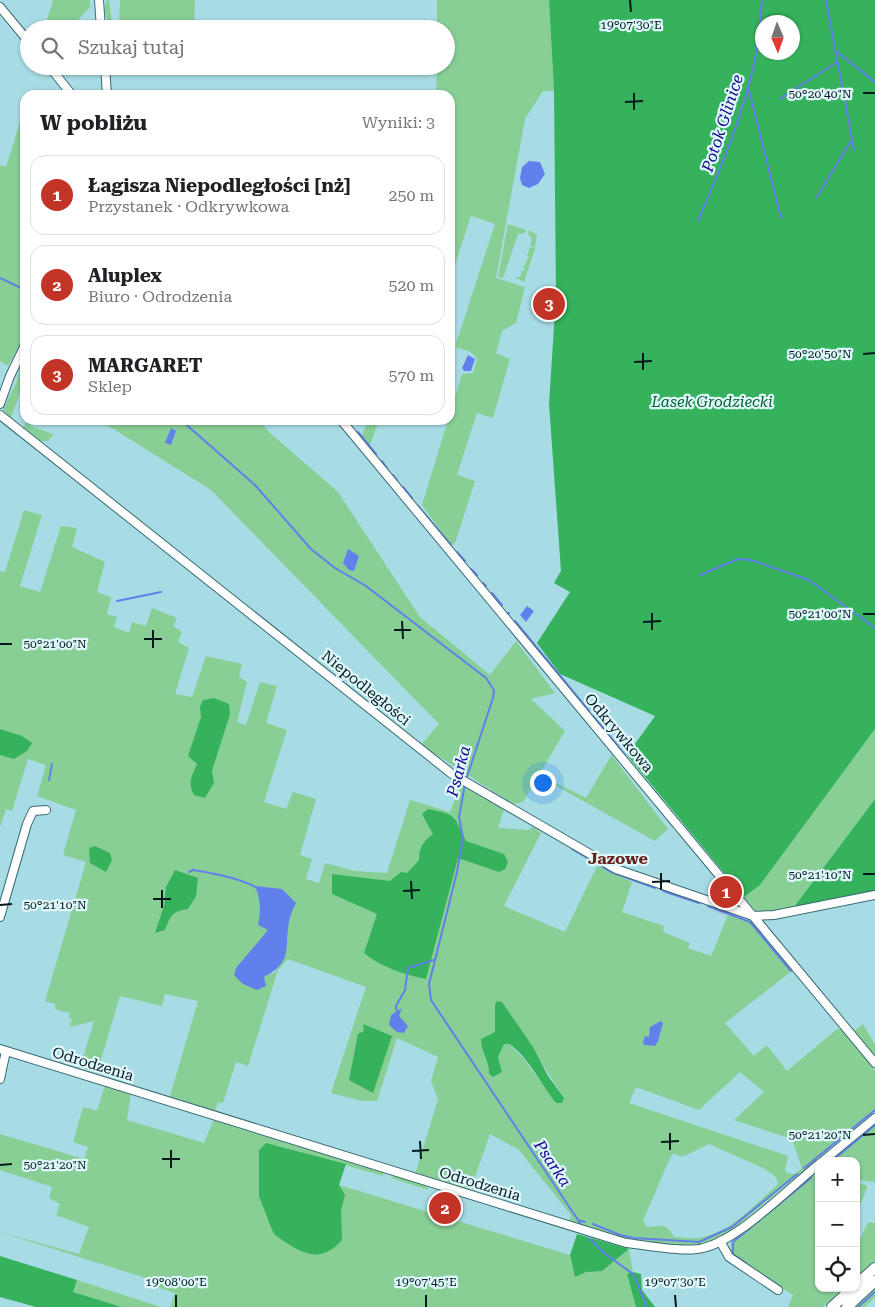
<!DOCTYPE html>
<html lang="pl">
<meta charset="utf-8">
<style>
body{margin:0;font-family:"Roboto Serif",serif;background:#f6f6f6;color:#202124}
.controls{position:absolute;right:15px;bottom:15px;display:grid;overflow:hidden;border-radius:10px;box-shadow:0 1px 4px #0004}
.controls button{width:45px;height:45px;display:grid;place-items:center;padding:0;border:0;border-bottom:1px solid #e0e0e0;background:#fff;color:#202124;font:25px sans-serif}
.compass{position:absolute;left:755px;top:15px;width:45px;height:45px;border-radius:50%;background:#fff;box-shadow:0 1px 4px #0004;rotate:178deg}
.you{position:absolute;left:542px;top:782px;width:18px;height:18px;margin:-12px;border:4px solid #fff;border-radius:50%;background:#1a73e8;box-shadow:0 0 0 8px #1a73e833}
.badge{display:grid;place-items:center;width:32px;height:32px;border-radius:50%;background:#c13426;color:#fff;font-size:16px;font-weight:700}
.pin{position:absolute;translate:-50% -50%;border:2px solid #fff;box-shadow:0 1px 5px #0006}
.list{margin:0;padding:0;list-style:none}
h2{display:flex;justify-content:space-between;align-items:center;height:65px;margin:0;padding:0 20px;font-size:21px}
h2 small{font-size:16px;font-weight:400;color:#757577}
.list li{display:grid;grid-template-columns:32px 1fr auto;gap:15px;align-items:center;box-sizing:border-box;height:80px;margin:0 10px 10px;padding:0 10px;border:1px solid #e0e0e0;border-radius:15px}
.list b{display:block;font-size:19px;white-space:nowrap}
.list p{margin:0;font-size:16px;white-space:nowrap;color:#757577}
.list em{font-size:16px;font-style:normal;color:#757577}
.icon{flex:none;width:28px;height:28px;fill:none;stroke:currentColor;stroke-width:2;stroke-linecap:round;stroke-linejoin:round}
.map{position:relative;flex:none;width:875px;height:1307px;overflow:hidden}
.search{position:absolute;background:#fff;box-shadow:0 1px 4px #0004;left:20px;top:20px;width:435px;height:55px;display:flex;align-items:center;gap:12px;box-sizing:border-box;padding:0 18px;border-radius:28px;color:#757577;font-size:19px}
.panel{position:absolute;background:#fff;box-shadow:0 1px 4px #0004;left:20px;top:90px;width:435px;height:335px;border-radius:15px}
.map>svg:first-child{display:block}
.green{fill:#88cf96;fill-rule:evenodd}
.forest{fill:#36b25c;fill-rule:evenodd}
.water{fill:#6280ec}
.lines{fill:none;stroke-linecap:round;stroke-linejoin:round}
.stream{stroke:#6280ec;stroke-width:2}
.minor-casing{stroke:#396b73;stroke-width:10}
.major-casing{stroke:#396b73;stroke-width:12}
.minor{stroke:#fff;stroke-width:8}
.major{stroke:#fff;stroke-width:10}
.ticks{fill:none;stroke:#05191c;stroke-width:2}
.labels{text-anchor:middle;stroke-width:4.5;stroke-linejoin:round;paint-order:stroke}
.park-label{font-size:15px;font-style:italic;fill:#046029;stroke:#def8fc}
.street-label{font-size:15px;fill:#05191c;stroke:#def8fc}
.water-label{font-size:16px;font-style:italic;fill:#14008b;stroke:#def8fc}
.neighbourhood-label{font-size:16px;font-weight:bold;fill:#67231b;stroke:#def8fc}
.ticks-label{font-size:12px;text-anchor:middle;fill:#05191c;stroke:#def8fc;stroke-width:4.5;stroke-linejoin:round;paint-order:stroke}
</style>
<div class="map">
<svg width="875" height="1307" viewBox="0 0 875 1307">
<rect width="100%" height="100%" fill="#a8dce5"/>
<path class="green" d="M53,0H90V7L70,29H44Z
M107,0H109L112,23L119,25L120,0H195L194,29L112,27C105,21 103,7 107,0Z
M437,0H549L554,91H543L525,119L496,278L525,287L516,323L502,331L496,353L510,359L493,418L477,413L457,475L475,481L455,543L451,546L422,505L448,420H450V413L462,374L473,373L477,359L471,352L455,347L495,224L471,216L450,280V95H436L437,66H446V29H437Z
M25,106V260L23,267L25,269V335L8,366L0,361V165L6,167Z
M508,224L526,230L525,233L518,234L503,278L498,277Z
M529,230L537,235L535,247L530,246L532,239L528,234Z
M530,247L535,248L524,282L515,277H520L522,271L526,270L523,268L529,257L527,256Z
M25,352V378L11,418L3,410L17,381L21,359Z
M99,420H259L269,432L338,492L420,617L490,675L516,641L555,693L531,699L565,731L523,802L513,804L421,745L439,724L211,490Z
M368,420H379L369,448L361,438Z
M27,421L30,422V426L53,434L54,432V434L48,441H41L23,427Z
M24,510L42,515L20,586L40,592L61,526L77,528L72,547L105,562L97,592L111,597L107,614L117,617L114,627L129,633L132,622L146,626L152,608L177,618L173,626L182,632L178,642L189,648L175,694L192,697L206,656L242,664L239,677L247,682L237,722L246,725L260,682L277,686L266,723L287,730L264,802L286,809L293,792L316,799L300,855L312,859L306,879L319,883L325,863L355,871L387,873L410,800L450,812L461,785L504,810L498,828L528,830L533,827L541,833L504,906L565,932L597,866L632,882L622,912L664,926L663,932L690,943L688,948L711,956L728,915L750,921L793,970L725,1023L754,1056L767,1045L787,1071L837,1029H841L875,1070V1111L731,1231L707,1242L696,1246L621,1238L569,1222L571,1215L519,1150L490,1134L470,1191L415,1174L438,1099L431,1081L438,1057L397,1038L377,1101H362L331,1093L366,987L288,959L278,970L248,1066L236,1062L223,1103L218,1102L215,1111L170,1096L198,1001L165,994L162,1006L120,996L97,1073L80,1067L94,1021L70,1027L72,1019L69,1018V1013L55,1009V1004L45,1001L86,862L63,855L76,810L37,796L46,765L28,759L12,811L6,809L0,827V571L5,572ZM252,951L283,959L275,972L264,977L263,979L234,975L236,968ZM502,1002L564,1098L556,1103L524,1059L509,1044H504L498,1057L502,1072L493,1077L489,1074L495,1032V1005ZM740,1072L764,1092L734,1120L792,1139L802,1168L795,1174L787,1173L785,1170L788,1156L629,1103L636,1087L699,1110ZM709,1144L763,1168L776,1177L778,1184C756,1204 728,1235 697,1238C690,1239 681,1237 674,1237C667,1223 661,1226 647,1227L643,1221L670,1158L674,1153L682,1157Z
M875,729V799L794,907L771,912H756L744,897L760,885Z
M610,753L668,829L655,841L542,778V776L586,798L611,756Z
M863,1024L875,1045V1058L853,1032Z
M105,1085L131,1093L127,1120L204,1143L214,1119L383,1172V1176L276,1145L342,1191L339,1185L570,1255L572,1266L602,1271L629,1249L633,1272L627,1274L636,1307H170L175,1293L154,1286L155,1281L0,1232L79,1254L89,1227L56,1215L60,1204L49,1198L52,1187L0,1170V1134L84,1159L88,1147L73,1142L83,1107L97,1111Z
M875,1123V1182L856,1180V1161H829Z
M394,1175L427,1185L428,1190L391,1178Z
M810,1175L819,1177V1288H844L823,1307H788L793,1295L730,1255L731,1242Z
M856,1183L866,1185L867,1188L856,1215Z
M868,1222L875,1223V1261L856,1278V1248Z
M77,1280L161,1307H122L73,1292Z
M875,1288V1297L865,1307H855Z"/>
<path class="forest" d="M549,0H875V729L760,885L744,897L627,755L655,716L560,674L537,643L570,592L554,583L561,571L549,404L556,296L554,91ZM762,22H792V52H762Z
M214,698L229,704L230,714L212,771L214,783L205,798L194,795C187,783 192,776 197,764L188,756L201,717L200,707L203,700Z
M0,729L22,736L32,743L27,751L14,759L0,755Z
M875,799V892L794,907Z
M428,809C457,815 453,814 466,841L504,854L508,862L505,869L499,872L458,858L426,979C405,975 381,967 364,953L377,914L332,894V874L390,881L401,872L407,873L419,860C419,848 423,841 433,834L422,814Z
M95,846L110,853L112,860L106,872L90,863L89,848Z
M175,870L198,878L196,896L188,909C173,911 170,916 165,930L155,933L164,906L166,887Z
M497,1001L502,1002L533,1047L548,1076L564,1098L562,1103H556C541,1085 529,1057 509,1044H504L498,1057L502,1072L493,1077L489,1074C490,1061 481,1053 481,1039L495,1032V1005Z
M363,1024L392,1036L373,1093L349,1080L358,1034L364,1031Z
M266,1143L346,1164L339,1185L345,1195L341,1210L342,1240C318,1267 299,1251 275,1235L272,1230L259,1196V1150Z
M577,1234L629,1249L602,1271L586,1272L575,1277L570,1255Z
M0,1256L77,1280L73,1292L122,1307H36L0,1297Z
M633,1272L641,1274L642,1290L655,1307H636L627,1274Z"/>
<path class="water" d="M529,161L540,162L545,174L538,184L529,188L522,185L520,178L522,167Z
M468,355L475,359L471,371H464L462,368Z
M171,428L176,431L171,445L165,443Z
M348,549L359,556L354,571L349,570L343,563Z
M527,606L534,611L526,622L520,615Z
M255,886L282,889L296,903C293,909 290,915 289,922C284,947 294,962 264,977L266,986L257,990L243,984L234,975L236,968L268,930L258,925C261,910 261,900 255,886Z
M402,1008L399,1016L408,1026L404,1033L397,1032L389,1025L391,1015Z
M661,1021L663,1023L658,1041L655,1046L644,1045L643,1042L645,1036L649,1037L650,1027Z"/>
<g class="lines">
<path class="stream" d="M826,0L854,150
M836,51L875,82
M748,87L781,218
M780,99L837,62
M817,197L852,139
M698,221C721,167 745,112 756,54C759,36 760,18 762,0
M0,278L25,290
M181,420L255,485L311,549L335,568L366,586L486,678L494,690L493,698L466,780
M358,432L376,454
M382,461L387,468
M393,475L397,480
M403,487L412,498
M418,506L451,545
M457,552L465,561
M471,569L477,575
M700,575L738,559L751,560L809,580L875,628
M483,583L486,586
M492,593L502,605
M117,601L161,592
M508,613H509
M515,621L589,711
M593,716L604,729
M608,734L625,755
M49,780L52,764
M465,784L459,817L463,838L457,872L429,984L431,1000L582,1226
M572,849L611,872L655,888
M189,872L193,870C212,873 241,878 257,888
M663,891L699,903
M708,906L750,922L791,971
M397,1012L396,1006L405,990L408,968L434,960
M832,1161L875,1125
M804,1168L875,1110
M818,1172H819
M578,1220L585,1222
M593,1224L620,1235L634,1238L699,1242L732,1227L797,1174
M590,1239L604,1253L633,1274L647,1307
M746,1263L733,1254V1242L811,1178
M858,1307L875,1292"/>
<g class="minor-casing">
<path id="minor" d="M99,0L101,29
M0,7L29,42
M49,66L72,95
M105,66L107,95
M0,404L10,376L25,345
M0,415L452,774L616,869L753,916L774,915L875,895
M341,420L875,1063
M0,917L27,824L33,811L46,810
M0,1049L626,1243C645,1245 686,1253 703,1248C740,1239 788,1189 819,1164
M0,1079L6,1051
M823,1161L875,1118
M720,1241L729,1257L778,1290"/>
</g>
<g class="major-casing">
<path id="major" d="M856,1285L875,1268
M832,1307L853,1288
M847,1307L875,1281"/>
</g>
<use href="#minor" class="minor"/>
<use href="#major" class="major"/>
</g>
<path class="ticks" d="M630,0L631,12M634,93V110M863,93H875M625,102L643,101M643,353V370M863,354L875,353M634,362L652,361M652,613V630M863,614H875M402,621L403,639M643,622L661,621M153,630V648M394,630H411M144,639H162M0,644H12M661,873V890M863,874H875M411,881L412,899M652,882L670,881M162,890V908M403,891L420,890M153,899H171M0,905L12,904M670,1133V1150M863,1135L875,1134M420,1141L421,1159M661,1142L679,1141M171,1150V1168M412,1151L429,1150M162,1159H180M0,1165L12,1164M176,1295V1307M426,1295V1307M675,1295L676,1307"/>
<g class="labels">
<g class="park-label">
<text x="712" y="407">Lasek Grodziecki</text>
</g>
<g class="street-label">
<text transform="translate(366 688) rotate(39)" y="5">Niepodległości</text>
<text transform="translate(619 733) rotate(50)" y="5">Odkrywkowa</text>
<text transform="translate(93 1064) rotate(17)" y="5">Odrodzenia</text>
<text transform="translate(480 1184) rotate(17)" y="5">Odrodzenia</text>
</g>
<g class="water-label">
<text transform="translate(722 123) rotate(-72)" y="6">Potok Glinice</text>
<text transform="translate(458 771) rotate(-75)" y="6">Psarka</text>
<text transform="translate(553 1163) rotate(56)" y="6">Psarka</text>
</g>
<g class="neighbourhood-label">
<text x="618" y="864">Jazowe</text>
</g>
</g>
<g class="ticks-label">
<text x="631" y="29">19°07'30"E</text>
<text x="820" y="98">50°20'40"N</text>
<text x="820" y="358">50°20'50"N</text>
<text x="820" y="618">50°21'00"N</text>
<text x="55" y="648">50°21'00"N</text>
<text x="820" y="879">50°21'10"N</text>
<text x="55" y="909">50°21'10"N</text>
<text x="820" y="1139">50°21'20"N</text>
<text x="55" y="1169">50°21'20"N</text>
<text x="176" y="1286">19°08'00"E</text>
<text x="426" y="1286">19°07'45"E</text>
<text x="675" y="1286">19°07'30"E</text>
</g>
</svg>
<div class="controls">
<button>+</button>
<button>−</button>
<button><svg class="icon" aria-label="locate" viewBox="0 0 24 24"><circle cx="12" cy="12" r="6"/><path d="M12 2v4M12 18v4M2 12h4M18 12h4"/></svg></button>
</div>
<svg class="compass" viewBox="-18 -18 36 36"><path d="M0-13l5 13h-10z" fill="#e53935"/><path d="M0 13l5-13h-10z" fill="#757577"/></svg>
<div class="you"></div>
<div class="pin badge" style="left:726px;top:892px">1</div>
<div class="pin badge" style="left:445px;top:1208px">2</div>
<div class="pin badge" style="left:549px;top:304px">3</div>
<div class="search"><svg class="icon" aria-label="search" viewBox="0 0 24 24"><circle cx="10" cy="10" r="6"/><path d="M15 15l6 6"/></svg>Szukaj tutaj</div>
<section class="panel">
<h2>W pobliżu<small>Wyniki: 3</small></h2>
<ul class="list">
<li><span class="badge">1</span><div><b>Łagisza Niepodległości [nż]</b><p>Przystanek · Odkrywkowa</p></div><em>250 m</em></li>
<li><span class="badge">2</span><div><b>Aluplex</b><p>Biuro · Odrodzenia</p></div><em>520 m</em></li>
<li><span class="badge">3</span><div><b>MARGARET</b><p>Sklep</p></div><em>570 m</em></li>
</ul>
</section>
</div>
